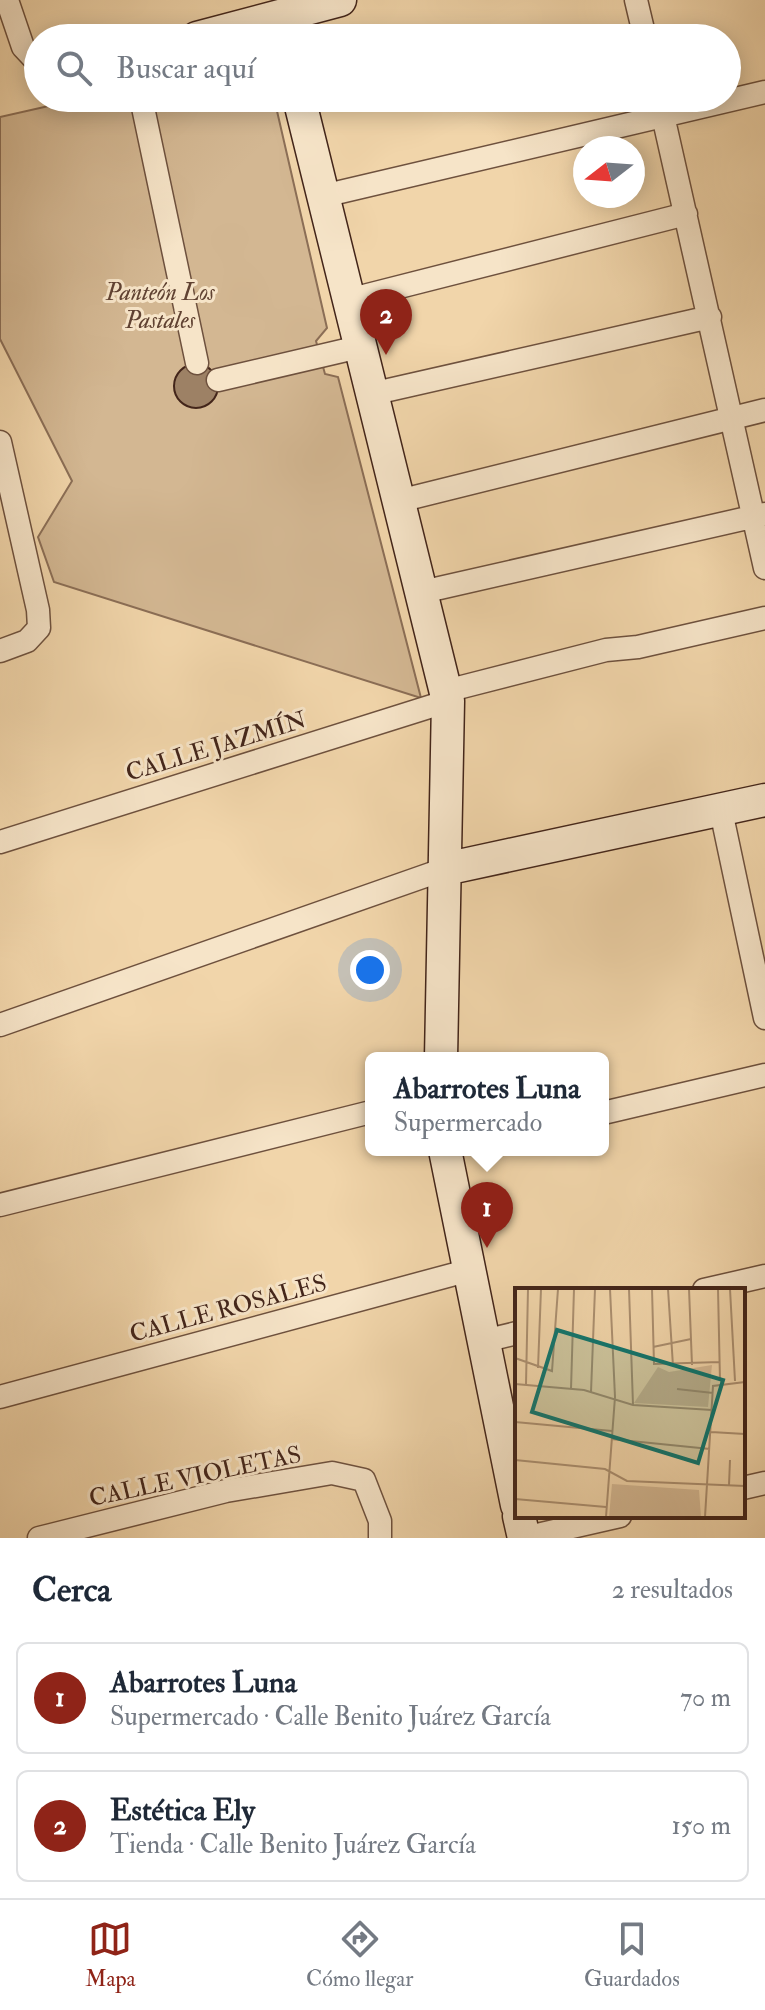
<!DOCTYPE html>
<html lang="es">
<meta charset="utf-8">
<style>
body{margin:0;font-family:"IM FELL Double Pica",serif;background:#f6f6f7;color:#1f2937}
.compass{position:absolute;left:573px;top:136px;width:72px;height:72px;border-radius:50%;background:#fff;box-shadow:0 4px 20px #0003;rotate:253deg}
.you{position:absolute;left:370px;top:970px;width:28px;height:28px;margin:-20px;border:6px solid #fff;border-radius:50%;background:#1a73e8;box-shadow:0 0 0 12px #1a73e833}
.badge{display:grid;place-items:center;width:52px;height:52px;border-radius:50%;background:#8f2418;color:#fff;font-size:26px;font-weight:700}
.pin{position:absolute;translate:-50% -66px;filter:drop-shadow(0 2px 4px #0008)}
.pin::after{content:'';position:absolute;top:42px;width:28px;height:24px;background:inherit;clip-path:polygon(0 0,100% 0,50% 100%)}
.popup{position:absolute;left:365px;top:1052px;width:244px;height:104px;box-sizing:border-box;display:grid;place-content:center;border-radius:12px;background:#fff;filter:drop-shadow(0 2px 6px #0005);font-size:26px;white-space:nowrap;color:#747a83}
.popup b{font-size:30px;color:#1f2937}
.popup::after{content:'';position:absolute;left:50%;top:100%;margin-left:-16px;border:16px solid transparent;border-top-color:#fff}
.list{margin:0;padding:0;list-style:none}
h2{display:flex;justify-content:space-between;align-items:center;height:104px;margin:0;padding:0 32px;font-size:34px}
h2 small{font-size:26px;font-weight:400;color:#747a83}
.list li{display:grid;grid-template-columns:52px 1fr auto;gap:24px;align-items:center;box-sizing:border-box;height:112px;margin:0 16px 16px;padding:0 16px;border:2px solid #e0e1e3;border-radius:12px}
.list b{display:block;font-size:30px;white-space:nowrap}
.list p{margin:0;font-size:26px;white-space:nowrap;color:#747a83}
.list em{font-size:26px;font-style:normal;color:#747a83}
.icon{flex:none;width:44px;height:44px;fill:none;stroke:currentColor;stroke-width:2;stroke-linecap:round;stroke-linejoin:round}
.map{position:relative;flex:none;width:765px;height:1538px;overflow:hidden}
.search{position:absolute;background:#fff;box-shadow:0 4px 20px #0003;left:24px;right:24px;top:24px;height:88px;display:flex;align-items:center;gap:20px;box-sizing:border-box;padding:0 28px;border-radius:44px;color:#747a83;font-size:30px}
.sheet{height:360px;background:#fff}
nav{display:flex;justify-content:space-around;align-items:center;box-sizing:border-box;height:112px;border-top:2px solid #e0e1e3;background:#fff;font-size:22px;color:#747a83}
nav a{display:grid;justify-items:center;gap:4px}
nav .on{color:#8f2418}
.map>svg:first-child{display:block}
.green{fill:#d3b792;stroke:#8b6e56;stroke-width:2}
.building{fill:#9d8165;stroke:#43251a;stroke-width:2}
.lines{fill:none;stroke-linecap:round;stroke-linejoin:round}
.street-casing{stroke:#6e513e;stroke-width:25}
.secondary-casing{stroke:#43251a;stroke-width:35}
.street{stroke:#f6e4c8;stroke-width:22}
.secondary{stroke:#f6e4c8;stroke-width:32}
.labels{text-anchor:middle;stroke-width:6;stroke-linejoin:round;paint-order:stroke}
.park-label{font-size:24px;font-style:italic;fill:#604232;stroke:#f6e4c8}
.street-label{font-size:24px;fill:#43251a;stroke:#f6e4c8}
.inset-road{fill:none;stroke:#ab8f70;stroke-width:2}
.view{fill:#0f766e;fill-opacity:0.15;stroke:#0f766e;stroke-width:4}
.inset-edge{fill:none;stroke:#43251a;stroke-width:4}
</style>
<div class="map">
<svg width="765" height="1538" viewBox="0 0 765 1538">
<rect width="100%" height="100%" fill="#f1d5aa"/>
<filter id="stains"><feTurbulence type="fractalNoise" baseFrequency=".0025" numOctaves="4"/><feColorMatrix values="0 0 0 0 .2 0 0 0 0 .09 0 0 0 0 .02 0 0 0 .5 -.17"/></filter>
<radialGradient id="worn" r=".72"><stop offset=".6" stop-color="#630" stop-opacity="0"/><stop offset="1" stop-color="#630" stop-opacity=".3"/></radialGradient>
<path class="green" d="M84,98H120L125,102L147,98H274L327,328L316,341L325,374L338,377L421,698L54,582L38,537L72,481L0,339V117Z"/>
<path class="building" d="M174 386a22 22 0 1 1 44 0a22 22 0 1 1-44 0Z"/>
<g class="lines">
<g class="street-casing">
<path id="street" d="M7,0L23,47L38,63
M636,0L645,38
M141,98L197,363
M659,98L765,568
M323,196L765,92
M348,300L686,214
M218,380L359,347
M371,394L710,317
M0,442L38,610L39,628L27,641L0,651
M399,501L765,410
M422,592L765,514
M446,691L606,650L638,647L765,618
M721,811L765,1018
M0,842L448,701
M0,1025L445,869
M603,1113L765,1075
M0,1205L371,1112
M704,1290L765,1276
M484,1341L517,1333
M0,1397L470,1270
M743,1488L765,1483
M39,1538L226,1491L332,1473L364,1480L380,1521V1538
M524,1538L620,1516"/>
</g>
<g class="secondary-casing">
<path id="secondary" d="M197,38L340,0
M299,98L448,701L441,1058
M445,869L765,800
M445,1150L517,1505
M519,1516L524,1538"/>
</g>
<use href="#street" class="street"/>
<use href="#secondary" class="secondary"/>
</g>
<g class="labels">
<g class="park-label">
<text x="160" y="300">Panteón Los<tspan x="160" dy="28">Pastales</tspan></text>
</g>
<g class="street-label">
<text transform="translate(216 746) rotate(-17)" y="8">CALLE JAZMÍN</text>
<text transform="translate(228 1308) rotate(-15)" y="8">CALLE ROSALES</text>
<text transform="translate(195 1476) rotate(-12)" y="8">CALLE VIOLETAS</text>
</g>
</g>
<g transform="translate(515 1288)">
<rect width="230" height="230" fill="#f1d5aa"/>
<path d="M197,77L193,119L119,115L143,79L154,84ZM97,196L184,202L186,229H94Z" fill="#d3b792"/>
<path class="inset-road" d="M114,1L118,117M137,1L139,76L205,74M153,1L158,78M174,1L177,77M203,1L205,93M215,1L220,93M138,59L176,51M0,70L37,83L43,1M23,80L26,1M0,96L69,102L118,117L197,122M11,96L13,1M56,101L59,1M162,101L198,105M76,104L80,1M0,134L97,143M196,144L230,146M96,151L195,161M0,172L90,181L112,193L230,198M214,197L215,172M0,211L91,219M91,229L100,109L95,1M190,229L198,98L230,94"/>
<path class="view" d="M42,42L208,92L183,175L17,124Z"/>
<rect width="230" height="230" class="inset-edge"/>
</g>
<rect width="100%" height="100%" filter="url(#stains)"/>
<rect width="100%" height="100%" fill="url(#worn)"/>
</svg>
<svg class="compass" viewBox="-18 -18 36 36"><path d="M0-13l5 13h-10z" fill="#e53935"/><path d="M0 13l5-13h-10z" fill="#747a83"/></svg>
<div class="you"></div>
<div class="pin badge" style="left:487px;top:1248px">1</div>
<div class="popup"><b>Abarrotes Luna</b>Supermercado</div>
<div class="pin badge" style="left:386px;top:355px">2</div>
<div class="search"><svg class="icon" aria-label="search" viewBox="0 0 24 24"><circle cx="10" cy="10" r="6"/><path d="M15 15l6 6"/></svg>Buscar aquí</div>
</div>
<section class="sheet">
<h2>Cerca<small>2 resultados</small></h2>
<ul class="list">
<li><span class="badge">1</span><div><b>Abarrotes Luna</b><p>Supermercado · Calle Benito Juárez García</p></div><em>70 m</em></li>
<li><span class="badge">2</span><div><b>Estética Ely</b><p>Tienda · Calle Benito Juárez García</p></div><em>150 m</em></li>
</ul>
</section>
<nav>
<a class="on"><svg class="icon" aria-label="map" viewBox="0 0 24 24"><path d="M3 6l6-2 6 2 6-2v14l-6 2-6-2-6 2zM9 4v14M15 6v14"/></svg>Mapa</a>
<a><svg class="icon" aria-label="directions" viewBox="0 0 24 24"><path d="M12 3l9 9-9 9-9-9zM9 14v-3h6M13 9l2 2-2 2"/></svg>Cómo llegar</a>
<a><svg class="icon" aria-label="saved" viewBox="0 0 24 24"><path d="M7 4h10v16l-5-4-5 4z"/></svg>Guardados</a>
</nav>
